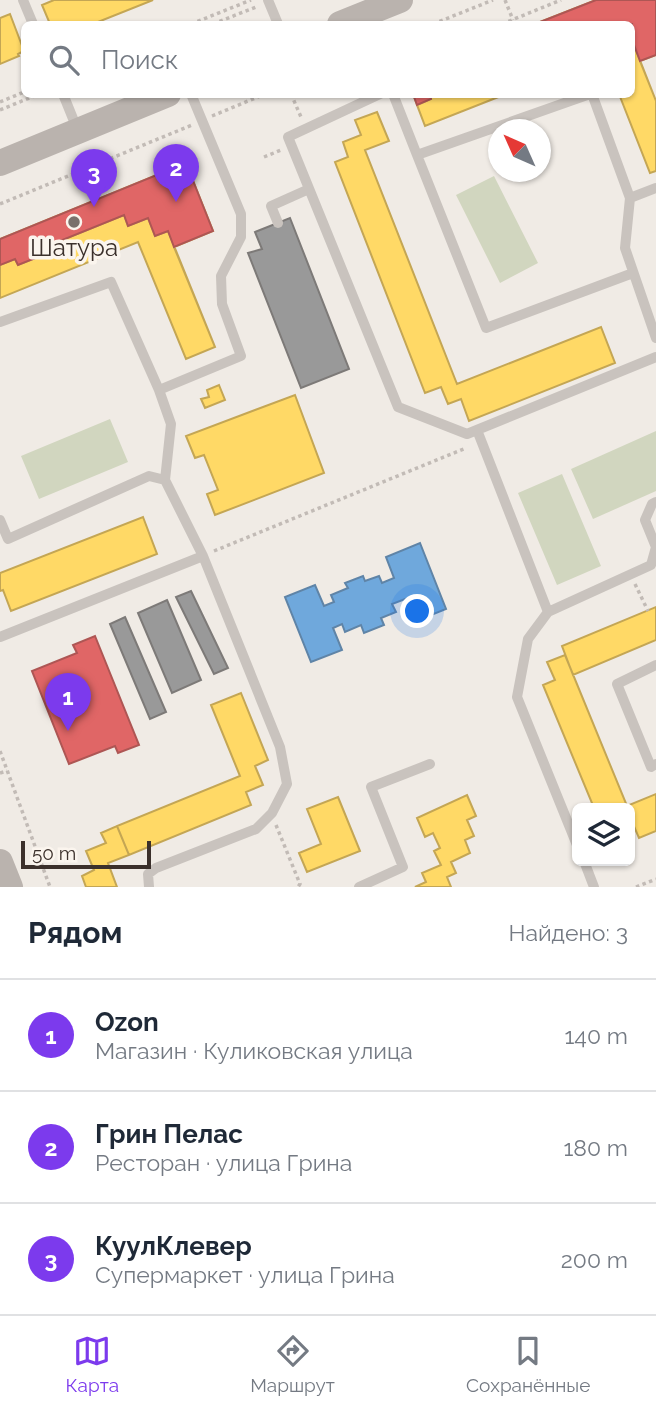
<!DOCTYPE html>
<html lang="ru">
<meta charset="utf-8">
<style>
body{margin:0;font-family:Raleway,sans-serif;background:#f6f6f7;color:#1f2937}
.controls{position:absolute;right:21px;bottom:21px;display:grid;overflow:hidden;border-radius:10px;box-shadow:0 2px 5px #0004}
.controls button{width:63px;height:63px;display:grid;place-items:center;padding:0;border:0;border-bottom:2px solid #e0e1e3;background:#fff;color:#1f2937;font:35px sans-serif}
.compass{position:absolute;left:488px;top:119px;width:63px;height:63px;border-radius:50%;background:#fff;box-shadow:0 2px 5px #0004;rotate:315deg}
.scale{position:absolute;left:21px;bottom:18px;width:130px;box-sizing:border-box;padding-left:7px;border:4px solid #3b302b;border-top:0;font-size:19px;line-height:24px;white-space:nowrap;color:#3b302b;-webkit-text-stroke:5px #fbf5ee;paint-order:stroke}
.you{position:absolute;left:418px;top:612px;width:24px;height:24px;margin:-18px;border:5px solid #fff;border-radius:50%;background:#1a73e8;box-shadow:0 0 0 10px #1a73e833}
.badge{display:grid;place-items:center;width:46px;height:46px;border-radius:50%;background:#7c3aed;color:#fff;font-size:23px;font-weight:700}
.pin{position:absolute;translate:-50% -58px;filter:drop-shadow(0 2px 4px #0008)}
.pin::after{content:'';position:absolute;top:37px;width:24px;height:21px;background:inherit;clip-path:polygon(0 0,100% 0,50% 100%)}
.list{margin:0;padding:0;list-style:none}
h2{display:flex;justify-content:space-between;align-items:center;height:91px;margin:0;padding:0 28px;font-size:30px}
h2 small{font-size:23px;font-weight:400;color:#747a83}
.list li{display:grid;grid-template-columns:46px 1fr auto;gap:21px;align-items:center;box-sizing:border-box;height:112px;padding:0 28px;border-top:2px solid #e0e1e3}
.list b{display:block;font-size:26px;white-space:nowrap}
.list p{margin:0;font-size:23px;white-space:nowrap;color:#747a83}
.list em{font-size:23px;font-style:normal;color:#747a83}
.icon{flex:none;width:38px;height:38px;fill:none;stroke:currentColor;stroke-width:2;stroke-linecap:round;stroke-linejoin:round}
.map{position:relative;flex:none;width:656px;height:887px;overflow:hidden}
.search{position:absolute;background:#fff;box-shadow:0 2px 5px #0004;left:21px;right:21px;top:21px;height:77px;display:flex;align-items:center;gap:18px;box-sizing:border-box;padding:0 24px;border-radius:10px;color:#747a83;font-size:26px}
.sheet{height:427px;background:#fff}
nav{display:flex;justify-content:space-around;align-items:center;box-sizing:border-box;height:98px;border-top:2px solid #e0e1e3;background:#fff;font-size:19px;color:#747a83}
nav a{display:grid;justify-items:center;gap:4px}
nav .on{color:#7c3aed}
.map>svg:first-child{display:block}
.green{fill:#d1d6bf}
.homes{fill:#ffd966;stroke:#c4a654;stroke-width:2}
.shops{fill:#e06666;stroke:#ae5654;stroke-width:2}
.schools{fill:#6fa8dc;stroke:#5f84a7;stroke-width:2}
.industry{fill:#999;stroke:#7d7a78;stroke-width:2}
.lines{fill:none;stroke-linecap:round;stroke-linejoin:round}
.path{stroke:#c2bbb6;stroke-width:3.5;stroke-dasharray:3.5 3.5;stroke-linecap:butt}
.lane{stroke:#c9c3be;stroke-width:10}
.secondary{stroke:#bab3ae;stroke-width:26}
.poi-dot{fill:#7a716c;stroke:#fbf5ee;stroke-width:2.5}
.labels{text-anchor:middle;stroke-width:7;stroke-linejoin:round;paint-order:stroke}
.poi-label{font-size:24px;fill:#3b302b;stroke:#fbf5ee}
</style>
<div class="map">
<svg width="656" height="887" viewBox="0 0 656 887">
<rect width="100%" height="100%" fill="#f0ebe5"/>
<path class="green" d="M494,176L538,263L500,283L456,195Z
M110,419L128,462L39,499L21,456Z
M656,431V491L593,519L571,469Z
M562,474L601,566L557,585L518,493Z"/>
<path class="homes" d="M54,0H153L93,24H50L42,5Z
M596,0H656V55L640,61L656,101V171L650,173L619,94H632V24H535Z
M10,14L24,51L18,54L19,56L0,64V18Z
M634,45L656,101V171L650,173L619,94H632V46Z
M413,94H506L425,126Z
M430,94H506L425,126L417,105L431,99Z
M377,112L389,141L365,150L457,384L601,327L615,363L469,421L461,399L448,404L441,387L425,393L335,162L348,157L343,142L361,135L355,120Z
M186,163L213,231L174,247L215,347L186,359L138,242L0,298V239Z
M124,215L128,226L148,218L155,236L168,231L215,347L186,359L138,242L0,298V265L15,259L18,265L43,255L40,249Z
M219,385L225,400L205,408L201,399L209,397L207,390Z
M295,395L324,473L215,515L207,494L218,490L204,455L195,458L186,436Z
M143,517L157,554L11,611L3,590L0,591V573Z
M656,607V640L573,675L562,646Z
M565,655L627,806L656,794V831L639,838L633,824L630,826V808H594L543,685L555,680L547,662Z
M241,693L268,760L255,766L263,785L246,792L251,805L129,855L117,826L240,776L211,705Z
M467,795L476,816L467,820L474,836L465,840L470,853L451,862L456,873L447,877L451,887H415L426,882L422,873L441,865L434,851L440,848L433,833L425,837L417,818Z
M338,797L360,851L307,872L299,853L321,844L307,809Z
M117,826L129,855L108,863L117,887H86L82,876L94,870L86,851L106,843L101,833Z"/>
<path class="shops" d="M596,0H656V55L640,61L634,45L632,46V24H535Z
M413,94H430L431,99L417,105Z
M186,163L213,231L174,247L168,231L155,236L148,218L128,226L124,215L40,249L43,255L18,265L15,259L0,265V239Z
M95,636L139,745L118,753L115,746L69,764L32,671L77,653L73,645Z"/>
<path class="schools" d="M420,543L446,609L414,622L405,599L392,604L396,612L381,618L384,625L364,633L361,625L345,632L342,624L333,628L342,650L311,662L285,597L315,585L324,606L334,602L331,595L348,588L345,583L363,576L365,581L379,576L382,583L394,578L386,557Z"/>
<path class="industry" d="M290,218L349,369L301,388L248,253L262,249L255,232Z
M191,591L228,668L214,674L176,597Z
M167,600L201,680L172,693L138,613Z
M125,617L166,712L150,719L110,624Z"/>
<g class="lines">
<path class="path" d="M505,0L513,20
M191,24L251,0
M213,24L256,7
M433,24L493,0
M502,24L561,0
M291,94L301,117
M0,102L24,92
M0,110L39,94
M212,116L265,94
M264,157L281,150
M0,204L192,125
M214,551L466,448
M635,584L648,611
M0,751L50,887
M0,773L7,771
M276,825L300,884L298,887
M636,887L656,879"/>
<path class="lane" d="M23,0L33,24
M268,0L278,24
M63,94L78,131
M380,94L288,137L398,407L467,434L656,357
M393,94L417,155L590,94
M592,94L630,198
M417,155L486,328L633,273
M656,188L630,198L625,248L656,338
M278,223L271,206L309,189
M0,322L111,282L159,390L171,424L165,480L149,476L8,539L0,520
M159,390L241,356L222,304L221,276L241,237V214L191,94
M477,430L548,612
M0,637L203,556L165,480
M656,665L617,684L651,767L656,764
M577,845L517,697L528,639L548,612L651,565L656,547L645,520L652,504L656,502
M584,861L594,887
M149,887L148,874L156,868L256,829L272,813L287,784L280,747L203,556
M359,887L403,867L371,787L430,764"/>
<path class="secondary" d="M340,24L400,0
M0,163L168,94
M0,862L10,887"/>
</g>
<circle class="poi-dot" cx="74" cy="222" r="7"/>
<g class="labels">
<g class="poi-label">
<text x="74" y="256">Шатура</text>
</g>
</g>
</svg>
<div class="controls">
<button><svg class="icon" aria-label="layers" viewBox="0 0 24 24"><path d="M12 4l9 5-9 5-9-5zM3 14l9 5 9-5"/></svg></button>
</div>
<svg class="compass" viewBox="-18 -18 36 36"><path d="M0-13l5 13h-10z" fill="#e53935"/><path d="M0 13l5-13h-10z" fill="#747a83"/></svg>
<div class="scale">50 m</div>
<div class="you"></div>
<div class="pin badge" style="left:68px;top:731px">1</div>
<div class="pin badge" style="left:176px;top:202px">2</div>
<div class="pin badge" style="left:94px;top:207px">3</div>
<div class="search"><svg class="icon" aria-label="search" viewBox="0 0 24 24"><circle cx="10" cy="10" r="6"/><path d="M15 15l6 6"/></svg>Поиск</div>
</div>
<section class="sheet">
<h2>Рядом<small>Найдено: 3</small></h2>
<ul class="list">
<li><span class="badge">1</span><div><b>Ozon</b><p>Магазин · Куликовская улица</p></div><em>140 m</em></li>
<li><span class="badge">2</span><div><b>Грин Пелас</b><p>Ресторан · улица Грина</p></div><em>180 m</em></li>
<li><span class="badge">3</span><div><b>КуулКлевер</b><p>Супермаркет · улица Грина</p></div><em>200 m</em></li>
</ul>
</section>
<nav>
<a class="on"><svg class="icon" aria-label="map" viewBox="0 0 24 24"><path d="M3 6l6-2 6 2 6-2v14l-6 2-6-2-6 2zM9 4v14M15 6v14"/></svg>Карта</a>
<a><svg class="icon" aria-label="directions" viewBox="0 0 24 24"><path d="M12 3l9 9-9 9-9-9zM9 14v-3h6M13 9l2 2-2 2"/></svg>Маршрут</a>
<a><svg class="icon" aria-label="saved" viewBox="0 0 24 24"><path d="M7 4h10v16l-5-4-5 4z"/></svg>Сохранённые</a>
</nav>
